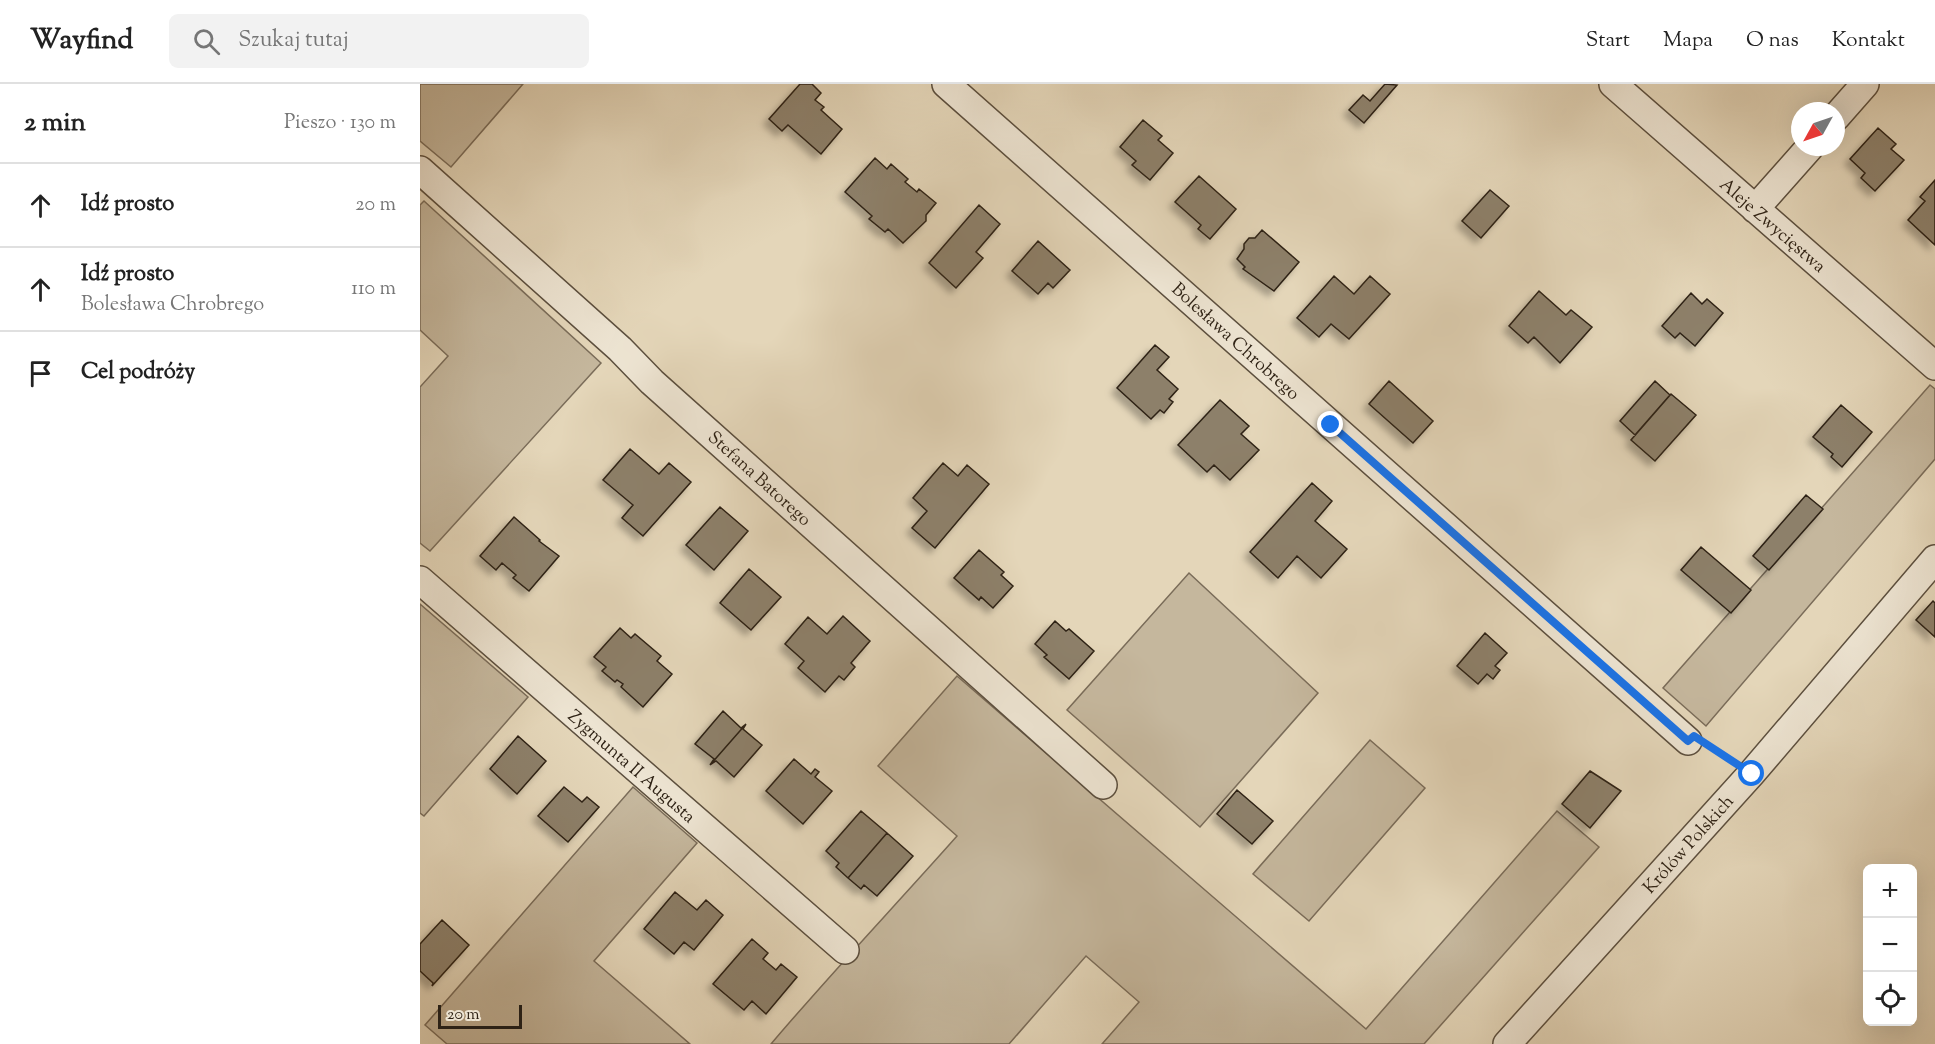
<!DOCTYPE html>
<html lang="pl">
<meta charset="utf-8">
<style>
body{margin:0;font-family:"Sorts Mill Goudy",serif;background:#f2f2f2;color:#222}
.controls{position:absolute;right:18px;bottom:18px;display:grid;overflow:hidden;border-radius:9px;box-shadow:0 6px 24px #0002}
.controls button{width:54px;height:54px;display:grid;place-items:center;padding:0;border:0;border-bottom:2px solid #e0e0e0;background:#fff;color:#222;font:30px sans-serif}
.compass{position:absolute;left:1371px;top:18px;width:54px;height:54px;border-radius:50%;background:#fff;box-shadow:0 6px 24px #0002;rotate:230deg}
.scale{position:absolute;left:18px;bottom:15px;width:84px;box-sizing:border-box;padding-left:6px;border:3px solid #2e2215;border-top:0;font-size:16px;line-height:21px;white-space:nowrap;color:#2e2215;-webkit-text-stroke:4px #ede4d2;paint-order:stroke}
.stop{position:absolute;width:18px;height:18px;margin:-14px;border:4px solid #1a73e8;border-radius:50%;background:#fff}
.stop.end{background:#1a73e8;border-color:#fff;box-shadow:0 2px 6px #0008}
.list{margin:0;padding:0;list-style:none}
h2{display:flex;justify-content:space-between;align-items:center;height:78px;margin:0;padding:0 24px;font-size:26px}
h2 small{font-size:20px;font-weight:400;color:#767676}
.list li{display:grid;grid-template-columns:39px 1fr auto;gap:18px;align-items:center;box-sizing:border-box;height:84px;padding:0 24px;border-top:2px solid #e0e0e0}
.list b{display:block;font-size:22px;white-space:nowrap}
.list p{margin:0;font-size:20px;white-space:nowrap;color:#767676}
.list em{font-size:20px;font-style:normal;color:#767676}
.icon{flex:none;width:33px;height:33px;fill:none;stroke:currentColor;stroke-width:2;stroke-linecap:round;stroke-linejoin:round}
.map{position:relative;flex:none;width:1515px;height:960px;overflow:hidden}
header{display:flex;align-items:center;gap:36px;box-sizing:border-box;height:84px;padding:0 30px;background:#fff;border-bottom:2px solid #e0e0e0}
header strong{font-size:28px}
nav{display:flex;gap:33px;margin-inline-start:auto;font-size:21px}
.search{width:420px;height:54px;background:#f2f2f2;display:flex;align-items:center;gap:15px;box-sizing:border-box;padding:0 21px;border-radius:9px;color:#767676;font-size:22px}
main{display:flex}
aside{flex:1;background:#fff}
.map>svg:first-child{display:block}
.green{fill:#c5b79d;stroke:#7a6c59;stroke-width:1.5}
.building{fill:#8d806a;stroke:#2e2215;stroke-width:1.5;filter:url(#shadow)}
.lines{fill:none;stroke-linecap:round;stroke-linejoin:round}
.minor-casing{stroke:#5c4f3e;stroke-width:30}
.path{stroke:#2e2215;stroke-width:4;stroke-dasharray:4.5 3;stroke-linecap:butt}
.minor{stroke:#ede4d2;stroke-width:27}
.route{stroke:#1a73e8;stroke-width:8}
.labels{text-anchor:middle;stroke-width:5;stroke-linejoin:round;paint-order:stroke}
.street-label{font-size:18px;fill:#2e2215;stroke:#ede4d2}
</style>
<header>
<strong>Wayfind</strong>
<div class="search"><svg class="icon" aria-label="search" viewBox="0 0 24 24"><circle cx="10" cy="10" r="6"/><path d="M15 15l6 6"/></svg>Szukaj tutaj</div>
<nav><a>Start</a><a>Mapa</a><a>O nas</a><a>Kontakt</a></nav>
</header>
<main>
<aside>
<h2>2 min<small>Pieszo · 130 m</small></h2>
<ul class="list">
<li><svg class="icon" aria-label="ahead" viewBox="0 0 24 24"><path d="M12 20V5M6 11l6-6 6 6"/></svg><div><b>Idź prosto</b></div><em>20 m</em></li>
<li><svg class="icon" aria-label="ahead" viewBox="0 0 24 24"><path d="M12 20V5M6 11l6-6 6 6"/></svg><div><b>Idź prosto</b><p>Bolesława Chrobrego</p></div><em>110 m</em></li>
<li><svg class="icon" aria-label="arrive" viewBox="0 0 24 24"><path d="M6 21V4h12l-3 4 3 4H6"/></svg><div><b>Cel podróży</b></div></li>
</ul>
</aside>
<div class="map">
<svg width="1515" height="960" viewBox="0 0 1515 960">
<defs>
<filter id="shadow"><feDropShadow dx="-5.5" dy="5.5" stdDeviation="3" flood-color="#0004"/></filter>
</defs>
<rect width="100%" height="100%" fill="#e4d6b9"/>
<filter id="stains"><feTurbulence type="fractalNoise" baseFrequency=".00333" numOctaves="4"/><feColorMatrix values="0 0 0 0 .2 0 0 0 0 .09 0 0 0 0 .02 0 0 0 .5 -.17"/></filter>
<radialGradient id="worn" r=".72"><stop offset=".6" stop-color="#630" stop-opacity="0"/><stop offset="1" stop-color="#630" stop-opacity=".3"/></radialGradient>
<path class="green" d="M0,0H103L31,83L0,57Z
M4,117L181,279L10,467L0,459V303L28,272L0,246V121Z
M1510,301L1515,305V375L1286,642L1243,604Z
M769,489L898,609L780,743L647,626Z
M0,520L108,613L4,732L0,729Z
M537,592L946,945L1137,727L1179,763L1004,960H682L719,918L666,872L589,960H351C411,889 475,822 537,752L458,682Z
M950,656L1005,704L889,837L833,790Z
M213,703L277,759L174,877L270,960H27L5,941Z"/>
<path class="building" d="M380,0H392L401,9L395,16L404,23L401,26L422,45L401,70L368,41L362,47L349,35Z
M965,0L977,1L944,39L929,26L943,11L950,17Z
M723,36L742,52L738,56L753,69L730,96L712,81L716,77L700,63Z
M1458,44L1476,60L1471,65L1484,76L1455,107L1441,94L1445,89L1430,75Z
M455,74L467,85L471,80L488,95L485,98L497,108L499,105L516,119L506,131V137L483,159L468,145L465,148L449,135L452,132L425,108Z
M779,92L816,125L790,155L778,145L781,141L755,118Z
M1515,96V161L1488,136L1505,117L1500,113Z
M1070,106L1089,122L1061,154L1042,137Z
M559,121L580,140L556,168L563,174L536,204L509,179Z
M842,146L879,178L854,207L823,185L825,183L817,175L824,165V160L829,154H835Z
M618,157L650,186L633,204L628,199L618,210L592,187Z
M914,192L934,210L950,192L970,210L929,255L911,240L899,253L877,234Z
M1119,207L1146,231L1151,226L1172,243L1140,279L1114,253L1108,259L1089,242Z
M1271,209L1282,220L1287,215L1303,229L1275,262L1260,249L1255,254L1242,242Z
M735,261L749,273L737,286L758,305L749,315L753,318L744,329L740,326L731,335L697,304Z
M969,297L1013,337L993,359L949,320Z
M1235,297L1250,311L1215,351L1200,337Z
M1251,310L1276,331L1235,377L1211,356Z
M800,316L829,342L821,350L839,366L810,396L794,381L787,388L758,361Z
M1421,321L1452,348L1422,383L1411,373L1413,370L1393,353Z
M210,365L239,390L249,379L271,398L223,452L202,434L213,421L183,396Z
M523,379L538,392L547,381L569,400L515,464L492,444L507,427L493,414Z
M892,399L912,417L895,437L927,465L901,494L877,472L858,494L830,468Z
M1386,411L1403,425L1349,486L1333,472Z
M300,423L328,447L294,486L266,461Z
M94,433L120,456L119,457L139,472L109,507L93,494L96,491L82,479L76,486L60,472Z
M1281,463L1331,506L1311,529L1261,486Z
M559,466L584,488L581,491L593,502L573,524L561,513L559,516L534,494Z
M329,485L361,513L331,546L300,519Z
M1513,517L1515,519V553L1496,536Z
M423,532L450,557L431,579L435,583L424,596L419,592L405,608L378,584L384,577L365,560L388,533L407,550Z
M635,537L646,547L649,545L674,567L649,595L624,573L627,571L615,560Z
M200,544L211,554L215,550L241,572L237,577L252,590L223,623L201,603L203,600L197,596L195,598L182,587L186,583L174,573Z
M1065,549L1087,569L1075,582L1080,586L1073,595L1067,590L1058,600L1037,582Z
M303,627L321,644L326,640L290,681L294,675L275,660Z
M326,640L323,645L342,661L314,693L296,677L290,681Z
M98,652L126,677L97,710L70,685Z
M374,675L391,690L395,685L399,688L395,693L412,707L383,740L346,707Z
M1170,687L1201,707L1170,744L1142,720Z
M144,703L162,718L167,713L179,723L148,758L118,732Z
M817,706L853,737L832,760L797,730Z
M441,727L467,749L428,794L416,783L419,779L406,767Z
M467,749L493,772L457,812L444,801L441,805L428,794Z
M255,808L277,826L286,816L303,831L274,866L264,858L254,870L224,845Z
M22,836L49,861L12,902L13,899L0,887V860Z
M332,855L348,869L343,875L356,886L361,880L377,893L346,930L332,917L324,926L293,900Z"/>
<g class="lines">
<g class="minor-casing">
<path id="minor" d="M526,0L1268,657
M1193,0L1515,282
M1416,33L1445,0
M0,86L200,265L232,298L683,701
M1335,125L1390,63
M0,496L425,866
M1087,960L1331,690L1515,475"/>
</g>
<path class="path" d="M1295,665L1308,674"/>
<use href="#minor" class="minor"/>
</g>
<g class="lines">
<path class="route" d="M911,341L1268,657L1274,652L1332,690"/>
</g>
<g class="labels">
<g class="street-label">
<text transform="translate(1353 141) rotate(41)" y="6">Aleje Zwycięstwa</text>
<text transform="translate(816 257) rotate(42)" y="6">Bolesława Chrobrego</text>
<text transform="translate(340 394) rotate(42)" y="6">Stefana Batorego</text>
<text transform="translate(212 682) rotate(41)" y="6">Zygmunta II Augusta</text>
<text transform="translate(1268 760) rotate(-48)" y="6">Królów Polskich</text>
</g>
</g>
<rect width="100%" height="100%" filter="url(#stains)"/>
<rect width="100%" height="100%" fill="url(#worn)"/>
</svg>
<div class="controls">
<button>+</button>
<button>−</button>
<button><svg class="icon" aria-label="locate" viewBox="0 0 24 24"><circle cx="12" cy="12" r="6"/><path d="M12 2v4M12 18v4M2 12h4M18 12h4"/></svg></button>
</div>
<svg class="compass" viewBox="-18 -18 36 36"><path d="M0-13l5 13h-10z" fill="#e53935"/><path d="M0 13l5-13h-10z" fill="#767676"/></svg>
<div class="scale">20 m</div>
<div class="stop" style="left:1332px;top:690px"></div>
<div class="stop end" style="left:911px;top:341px"></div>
</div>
</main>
